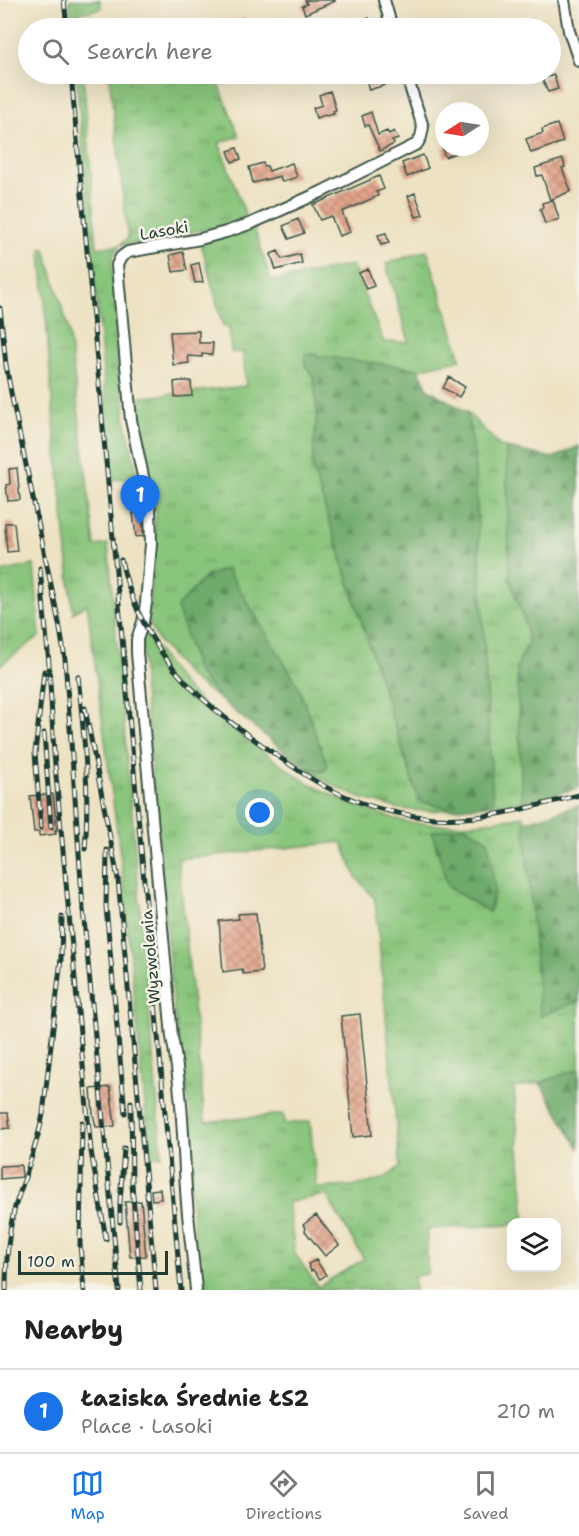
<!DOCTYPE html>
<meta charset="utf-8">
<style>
body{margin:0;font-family:"Shantell Sans",sans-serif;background:#f6f6f6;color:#222}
.controls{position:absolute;right:18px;bottom:18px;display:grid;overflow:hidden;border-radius:12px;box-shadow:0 6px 24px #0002}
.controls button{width:54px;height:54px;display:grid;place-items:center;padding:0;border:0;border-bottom:2px solid #e0e0e0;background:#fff;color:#222;font:30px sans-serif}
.compass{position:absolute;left:435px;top:102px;width:54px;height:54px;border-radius:50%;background:#fff;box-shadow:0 6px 24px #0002;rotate:258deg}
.scale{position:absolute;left:18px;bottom:15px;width:150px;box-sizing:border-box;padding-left:6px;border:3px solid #1f3d34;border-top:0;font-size:16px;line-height:21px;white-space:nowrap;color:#1f3d34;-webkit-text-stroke:4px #f7f3e8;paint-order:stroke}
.you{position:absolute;left:260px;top:813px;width:21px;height:21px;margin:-15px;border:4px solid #fff;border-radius:50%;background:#1a73e8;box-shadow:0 0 0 9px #1a73e833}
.badge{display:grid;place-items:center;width:39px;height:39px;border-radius:50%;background:#1a73e8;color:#fff;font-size:20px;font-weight:700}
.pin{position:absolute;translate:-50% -50px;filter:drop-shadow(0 2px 3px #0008)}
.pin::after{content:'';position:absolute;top:32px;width:21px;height:18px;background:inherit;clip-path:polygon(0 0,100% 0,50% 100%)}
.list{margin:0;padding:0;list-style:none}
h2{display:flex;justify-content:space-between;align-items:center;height:78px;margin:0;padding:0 24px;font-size:26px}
h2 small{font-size:20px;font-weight:400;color:#767676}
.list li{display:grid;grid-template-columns:39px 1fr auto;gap:18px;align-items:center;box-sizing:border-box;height:84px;padding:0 24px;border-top:2px solid #e0e0e0}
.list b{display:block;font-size:22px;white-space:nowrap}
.list p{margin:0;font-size:20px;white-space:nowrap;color:#767676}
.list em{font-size:20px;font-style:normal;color:#767676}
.icon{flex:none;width:33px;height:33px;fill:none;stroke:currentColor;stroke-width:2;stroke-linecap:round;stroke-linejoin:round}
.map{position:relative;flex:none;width:579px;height:1290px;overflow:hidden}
.search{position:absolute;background:#fff;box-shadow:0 6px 24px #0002;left:18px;right:18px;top:18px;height:66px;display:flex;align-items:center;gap:15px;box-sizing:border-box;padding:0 21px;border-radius:33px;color:#767676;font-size:22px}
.sheet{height:162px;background:#fff}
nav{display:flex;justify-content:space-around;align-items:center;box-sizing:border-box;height:84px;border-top:2px solid #e0e0e0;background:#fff;font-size:16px;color:#767676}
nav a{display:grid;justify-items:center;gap:3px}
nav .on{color:#1a73e8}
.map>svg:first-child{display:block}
.grass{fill:url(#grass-tufts);stroke:#548158;stroke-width:1.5;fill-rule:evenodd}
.forest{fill:url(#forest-firs);stroke:#467450;stroke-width:1.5}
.building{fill:url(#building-cross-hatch)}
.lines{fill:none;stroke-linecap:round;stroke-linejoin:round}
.minor-casing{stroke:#3e5649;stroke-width:14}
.minor{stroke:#fff;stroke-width:10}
.rail-casing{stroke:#1f3d34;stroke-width:5}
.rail{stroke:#f7f3e8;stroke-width:3;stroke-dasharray:9;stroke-linecap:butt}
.labels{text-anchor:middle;stroke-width:5;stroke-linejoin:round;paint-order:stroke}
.street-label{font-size:16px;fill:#1f3d34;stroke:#f7f3e8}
</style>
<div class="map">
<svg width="579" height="1290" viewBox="0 0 579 1290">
<defs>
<pattern id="grass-tufts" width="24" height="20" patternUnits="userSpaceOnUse" patternTransform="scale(1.5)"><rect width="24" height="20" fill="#89c57b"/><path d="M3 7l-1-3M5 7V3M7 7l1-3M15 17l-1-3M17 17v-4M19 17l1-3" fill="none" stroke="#6fa166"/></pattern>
<pattern id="forest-firs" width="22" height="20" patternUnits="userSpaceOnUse" patternTransform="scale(1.5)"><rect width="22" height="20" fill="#6eaa6b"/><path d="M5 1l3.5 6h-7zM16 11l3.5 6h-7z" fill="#5a8c59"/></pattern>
<pattern id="building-cross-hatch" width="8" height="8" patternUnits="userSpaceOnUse" patternTransform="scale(1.5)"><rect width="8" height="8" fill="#e3a58c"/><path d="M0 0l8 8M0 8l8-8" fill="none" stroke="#b78873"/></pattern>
</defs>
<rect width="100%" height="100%" fill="#f7f3e8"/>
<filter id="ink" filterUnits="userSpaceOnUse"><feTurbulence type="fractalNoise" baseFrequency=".0167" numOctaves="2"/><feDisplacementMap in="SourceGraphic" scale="12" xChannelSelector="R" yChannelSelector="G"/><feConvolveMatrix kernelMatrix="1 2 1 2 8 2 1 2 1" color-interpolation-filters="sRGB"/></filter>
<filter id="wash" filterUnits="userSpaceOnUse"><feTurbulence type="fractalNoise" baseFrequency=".008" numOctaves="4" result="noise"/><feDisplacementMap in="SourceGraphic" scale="24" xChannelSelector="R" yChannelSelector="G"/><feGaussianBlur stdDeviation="1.35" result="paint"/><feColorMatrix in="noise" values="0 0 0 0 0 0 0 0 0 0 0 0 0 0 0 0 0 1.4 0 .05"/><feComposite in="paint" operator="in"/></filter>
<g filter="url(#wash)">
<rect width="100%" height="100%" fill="#ede2c3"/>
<path class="grass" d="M69,0H100L101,9L78,13L79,28H72Z
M76,74H83L97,248L120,245L128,238L109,74H215L239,136L219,143L246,216L232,223L143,243L120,245L113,256L112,268L126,425L138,477L113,480Z
M254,227L271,281L352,265L384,342H409L386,264L427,250L461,359L419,369L305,354C304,370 312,368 314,380C320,409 315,438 312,467L419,801L452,809L430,811L400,809L361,798L334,786L304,767L323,772L197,672L221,700L189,677L157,639L148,620L156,512L136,398L246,386L243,353L231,352L229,327L223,326L201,243Z
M41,249H45L68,327L95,546L108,544L162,1156H150L121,862L87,604L73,613L53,412Z
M467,412L500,446L506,448L510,579L525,623L528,643L517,668L522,802L493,804L474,454Z
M34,565L40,636L0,665L1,572Z
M145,631L164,660L183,685L209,710L242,737L306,782L346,802L379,814L407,822L440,825L478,823L524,816L540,1016L579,1001V1069L540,1083L514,1088L525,1222H512L511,1225L427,1229V1274L414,1276L415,1290H200L190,1190L191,1116L174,1011L143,680L142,640ZM465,826L495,889L489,912L432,832ZM342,842L356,877L375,899L400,1166C381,1188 344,1186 317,1188L310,1121L285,1124L283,1114L205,1122L178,859ZM326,1195L364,1259L318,1287L295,1254L288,1202Z"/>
<path class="forest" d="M305,354L419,369L428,389L467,412L474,454L493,804L452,809L419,801L312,467L317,413L314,378L305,365Z
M579,446V788L522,802L517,667L528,643L525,623L510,579L506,448L553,458Z
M227,569L298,685L328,767L323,772L304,767L221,700L197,672L177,607L206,576Z
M579,805V1001L540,1016L524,822Z
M465,826L488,840L495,889L489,912L448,887L432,831Z
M579,1069V1148L540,1083Z"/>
<g id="blocks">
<path class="building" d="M305,0H335V1L305,14L302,6L307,4Z
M243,18L247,28H218Z
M369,18L373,28H343Z
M381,74L385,85L369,90L366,79Z
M554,75L558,89L548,92L542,79Z
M330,91L336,110L333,111L334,114L326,116L325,115L316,118L313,108L322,105L319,95Z
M371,112L378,135L387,131L389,134L394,131L398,139L392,141L394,144L380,151L368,125L365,126L362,116Z
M557,124L563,142L531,153L526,139L543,133L542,129Z
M442,147H453L456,153L445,157Z
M237,148L241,159L232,162L228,151Z
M423,155L428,168L407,177L402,163Z
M563,159L565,167L562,168L571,191L550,200L542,175L537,176L535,168Z
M263,163L264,166H267L269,171L292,163L297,177L282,182L280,176L253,183L249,167Z
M379,176L384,189L376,192L378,196L342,212L350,232L339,236L331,216L320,220L313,205Z
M415,193L423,215L416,217L408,196Z
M553,200L559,219L545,224L540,209L543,207L542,203Z
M298,219L304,233L289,239L283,226Z
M386,233L389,243L381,245L378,235Z
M278,251L282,259L300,254L302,263L276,270L271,254Z
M183,252L187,270L173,272L170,255Z
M199,263L203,282L195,283L191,265Z
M368,269L374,286L366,289L359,273Z
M199,331V343H213L212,355L202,354V357L188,356L189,363L173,365L170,332Z
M449,377L465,387L459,397L443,388Z
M180,381H191L192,396L175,397L174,382Z
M17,468L20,500L8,501L6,485L10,484L9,469Z
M143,512V536L136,537L133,513Z
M5,523H14L17,551L7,552Z
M53,794L57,830H55L56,834L39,836V832H34L30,796Z
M256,913L262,972L243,974L242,969L223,972L219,921L239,919L238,914Z
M360,1014L372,1135L353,1137L341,1016Z
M110,1087L115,1126L96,1127L93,1114L91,1089Z
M0,1113H8L10,1128L0,1129Z
M21,1165L22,1177L0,1179V1166Z
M160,1189L161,1199L152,1200L151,1190Z
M141,1201L146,1256L130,1257L125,1202Z
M316,1215L339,1245L325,1256L305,1231L306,1228L303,1225Z
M316,1260L326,1275L320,1279L313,1270L311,1271L308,1264Z"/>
</g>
</g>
<g filter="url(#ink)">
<use href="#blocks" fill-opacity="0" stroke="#3e5649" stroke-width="1.5"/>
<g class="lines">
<g class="minor-casing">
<path id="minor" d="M384,0L392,28
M564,0L569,31L579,61
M196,1290C193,1256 188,1223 186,1189C183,1138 182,1088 172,1037L137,653V639L143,622L146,603L151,544L150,509L131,420L117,265L121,257L128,252L200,239L226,232L252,223L321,192L417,144L421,137L423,127L406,74"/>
</g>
<use href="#minor" class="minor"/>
<g class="rail-casing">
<path id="rail" d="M64,0L67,28
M71,74L181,1290
M0,308L6,365L12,398L59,623L65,659L83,909L119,1290
M121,560C129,595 143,627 164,656C193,696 233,725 272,752C296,769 320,786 347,797C374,809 405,816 435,818C485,821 532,807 579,795
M40,568L49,664L54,754L91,1151L106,1239
M78,676C84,734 90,791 85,849
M85,708L118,879L156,1290
M44,733L51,827
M41,828L35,753L44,671
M107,850L106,907L125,1113
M131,1102L132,1184L141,1290
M82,1122L80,1245L84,1290
M120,1222V1202L124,1148
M6,1290C6,1263 8,1233 15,1207C25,1176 37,1146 43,1114L61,959L62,917"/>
</g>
<use href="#rail" class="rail"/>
</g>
</g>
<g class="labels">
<g class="street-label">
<text transform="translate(164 230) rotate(-10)" y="6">Lasoki</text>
<text transform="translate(150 957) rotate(-95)" y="6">Wyzwolenia</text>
</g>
</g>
</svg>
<div class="controls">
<button><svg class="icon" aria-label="layers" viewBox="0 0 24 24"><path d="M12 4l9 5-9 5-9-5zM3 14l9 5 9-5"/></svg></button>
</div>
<svg class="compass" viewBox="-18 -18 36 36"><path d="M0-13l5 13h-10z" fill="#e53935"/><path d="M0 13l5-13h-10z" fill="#767676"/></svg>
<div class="scale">100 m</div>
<div class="you"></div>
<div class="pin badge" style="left:140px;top:525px">1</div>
<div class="search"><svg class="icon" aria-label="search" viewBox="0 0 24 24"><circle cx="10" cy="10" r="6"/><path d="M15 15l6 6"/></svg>Search here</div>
</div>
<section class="sheet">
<h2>Nearby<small></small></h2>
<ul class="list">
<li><span class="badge">1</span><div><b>Łaziska Średnie ŁS2</b><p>Place · Lasoki</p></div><em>210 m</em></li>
</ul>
</section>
<nav>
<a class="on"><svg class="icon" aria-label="map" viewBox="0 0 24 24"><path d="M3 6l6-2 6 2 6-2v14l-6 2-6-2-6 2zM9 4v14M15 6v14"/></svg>Map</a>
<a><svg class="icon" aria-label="directions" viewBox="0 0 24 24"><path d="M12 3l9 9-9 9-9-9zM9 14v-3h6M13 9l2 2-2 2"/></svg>Directions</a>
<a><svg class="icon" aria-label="saved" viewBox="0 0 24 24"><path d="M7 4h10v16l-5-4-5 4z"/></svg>Saved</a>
</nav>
